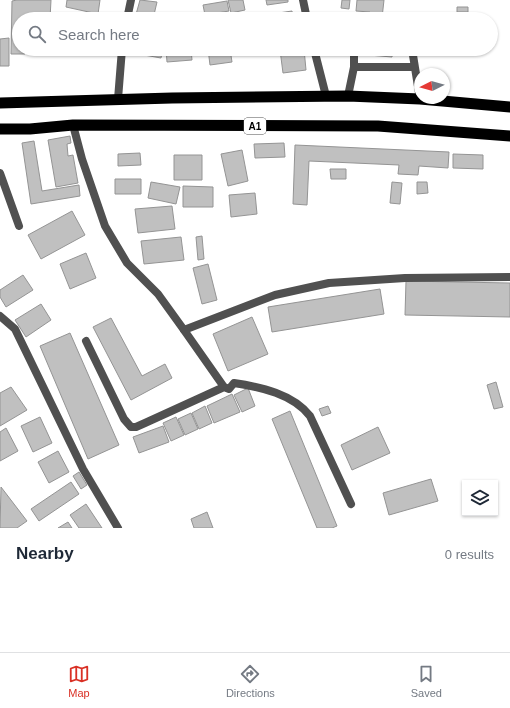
<!DOCTYPE html>
<style>
body{margin:0;font-family:Helvetica,sans-serif;background:#f2f2f3;color:#1f2937}
.controls{position:absolute;right:12px;bottom:12px;display:grid;overflow:hidden;border-radius:0px;box-shadow:0 1px 3px #0004}
.controls button{width:36px;height:36px;display:grid;place-items:center;padding:0;border:0;border-bottom:1px solid #e0e1e3;background:#fff;color:#1f2937;font:20px sans-serif}
.compass{position:absolute;left:414px;top:68px;width:36px;height:36px;border-radius:50%;background:#fff;box-shadow:0 1px 3px #0004;rotate:264deg}
.list{margin:0;padding:0;list-style:none}
h2{display:flex;justify-content:space-between;align-items:center;height:52px;margin:0;padding:0 16px;font-size:17px}
h2 small{font-size:13px;font-weight:400;color:#747a83}
.icon{flex:none;width:22px;height:22px;fill:none;stroke:currentColor;stroke-width:2;stroke-linecap:round;stroke-linejoin:round}
.map{position:relative;flex:none;width:510px;height:528px;overflow:hidden}
.search{position:absolute;background:#fff;box-shadow:0 1px 3px #0004;left:12px;right:12px;top:12px;height:44px;display:flex;align-items:center;gap:10px;box-sizing:border-box;padding:0 14px;border-radius:22px;color:#747a83;font-size:15px}
.sheet{height:124px;background:#fff}
nav{display:flex;justify-content:space-around;align-items:center;box-sizing:border-box;height:56px;border-top:1px solid #e0e1e3;background:#fff;font-size:11px;color:#747a83}
nav a{display:grid;justify-items:center;gap:2px}
nav .on{color:#d93025}
.map>svg:first-child{display:block}
.building{fill:#c0c0c0;stroke:#949494}
.lines{fill:none;stroke-linecap:round;stroke-linejoin:round}
.service{stroke:#505050;stroke-width:8}
.minor{stroke:#505050;stroke-width:8}
.trunk{stroke:#000;stroke-width:11}
.labels{text-anchor:middle;stroke-width:3;stroke-linejoin:round;paint-order:stroke}
.shield{fill:#fff;stroke:#4c4c4c;stroke-width:1}
.shield-label{font-size:10px;font-weight:bold;fill:#000}
</style>
<div class="map">
<svg width="510" height="528" viewBox="0 0 510 528">
<rect width="100%" height="100%" fill="#fff"/>
<path class="building" d="M17,0H51L50,19H19V49H25V54H11L12,1Z
M67,0H100L98,14L66,7Z
M140,0L157,2L153,19L135,18Z
M228,0H243L245,10L231,13Z
M266,0H288V2L267,5Z
M342,0H350L349,9L341,8Z
M357,0H384L382,18L369,17L370,12L356,11Z
M227,1L229,11L205,15L203,5Z
M457,7H468V12H457Z
M292,11L293,19H238Z
M454,14L476,16L475,19H454Z
M9,38V66H0V39Z
M145,49H163L161,58L144,55Z
M166,49H191L192,60L167,62Z
M208,49H230L232,62L210,65Z
M291,49H304L306,70L283,73L280,50Z
M358,49H393L392,57L357,54Z
M70,136L71,143L67,144L68,156L73,155L78,183L56,187L48,140Z
M34,141L42,191L79,185L80,196L31,204L22,143Z
M284,143L285,157L255,158L254,144Z
M295,145L449,152L448,168L419,166L418,175L398,174L399,165L309,161L307,205L293,204Z
M242,150L248,181L228,186L221,154Z
M140,153L141,165L118,166V154Z
M453,154L483,155V169L453,168Z
M174,155H202V180H174Z
M330,169H346V179H331Z
M115,179H141V194H115Z
M151,182L180,187L176,204L148,198Z
M392,182L402,183L400,204L390,203Z
M417,182H427L428,193L417,194Z
M183,186L213,187V207H183Z
M255,193L257,214L231,217L229,195Z
M172,206L175,229L138,233L135,209Z
M72,211L85,235L41,259L28,235Z
M202,236L204,259L198,260L196,237Z
M181,237L184,260L144,264L141,241Z
M86,253L96,278L70,289L60,264Z
M208,264L217,300L202,304L193,268Z
M23,275L33,290L6,307L0,297V290Z
M406,281L510,283V317L405,315Z
M380,289L384,314L272,332L268,307Z
M41,304L51,320L26,337L15,320Z
M252,317L268,354L228,371L213,334Z
M111,318L142,376L165,364L172,378L131,400L93,327Z
M70,333L119,445L88,459L40,346Z
M496,382L503,407L494,409L487,385Z
M11,387L27,410L0,426V393Z
M248,388L255,406L242,412L234,395Z
M232,394L240,412L214,423L207,406Z
M205,406L212,423L199,429L192,413Z
M328,406L331,413L322,416L319,409Z
M290,411L337,526L332,528H317L272,419Z
M191,413L198,429L185,435L178,419Z
M40,417L52,443L33,452L21,426Z
M176,417L184,435L171,441L163,423Z
M163,426L169,442L139,453L133,437Z
M378,427L390,453L352,470L341,445Z
M6,428L18,451L0,461V432Z
M58,451L69,472L49,483L38,462Z
M79,472L87,485L81,489L73,476Z
M431,479L438,501L389,515L383,493Z
M71,482L79,494L39,521L31,509Z
M1,487L27,521L17,528H0Z
M86,504L102,528H79L70,515Z
M207,512L213,528H194L191,519Z
M68,522L72,528H58Z"/>
<g class="lines">
<path class="service" d="M127,19L131,0
M412,49L420,99
M354,67H414
M348,96L354,67V49
M118,99L122,49
M0,173L19,226
M184,330L224,387L229,389L234,383C261,387 293,394 310,416L351,504
M86,341L124,419L131,427H136L145,423L224,387"/>
<path class="minor" d="M303,0L307,19
M314,49L326,96
M73,125L82,159L105,226L127,263L158,294L184,330L275,295L329,283L405,278L510,277
M0,316L15,329L83,469L118,528"/>
<path class="trunk" d="M0,103L172,98L348,96L420,99L510,107
M0,129H30L73,125L378,126L510,136"/>
</g>
<g class="labels">
<rect class="shield" x="244" y="118" width="22" height="16" rx="3"/>
<g class="shield-label">
<text x="255" y="130">A1</text>
</g>
</g>
</svg>
<div class="controls">
<button><svg class="icon" aria-label="layers" viewBox="0 0 24 24"><path d="M12 4l9 5-9 5-9-5zM3 14l9 5 9-5"/></svg></button>
</div>
<svg class="compass" viewBox="-18 -18 36 36"><path d="M0-13l5 13h-10z" fill="#e53935"/><path d="M0 13l5-13h-10z" fill="#747a83"/></svg>
<div class="search"><svg class="icon" aria-label="search" viewBox="0 0 24 24"><circle cx="10" cy="10" r="6"/><path d="M15 15l6 6"/></svg>Search here</div>
</div>
<section class="sheet">
<h2>Nearby<small>0 results</small></h2>
<ul class="list">
</ul>
</section>
<nav>
<a class="on"><svg class="icon" aria-label="map" viewBox="0 0 24 24"><path d="M3 6l6-2 6 2 6-2v14l-6 2-6-2-6 2zM9 4v14M15 6v14"/></svg>Map</a>
<a><svg class="icon" aria-label="directions" viewBox="0 0 24 24"><path d="M12 3l9 9-9 9-9-9zM9 14v-3h6M13 9l2 2-2 2"/></svg>Directions</a>
<a><svg class="icon" aria-label="saved" viewBox="0 0 24 24"><path d="M7 4h10v16l-5-4-5 4z"/></svg>Saved</a>
</nav>
